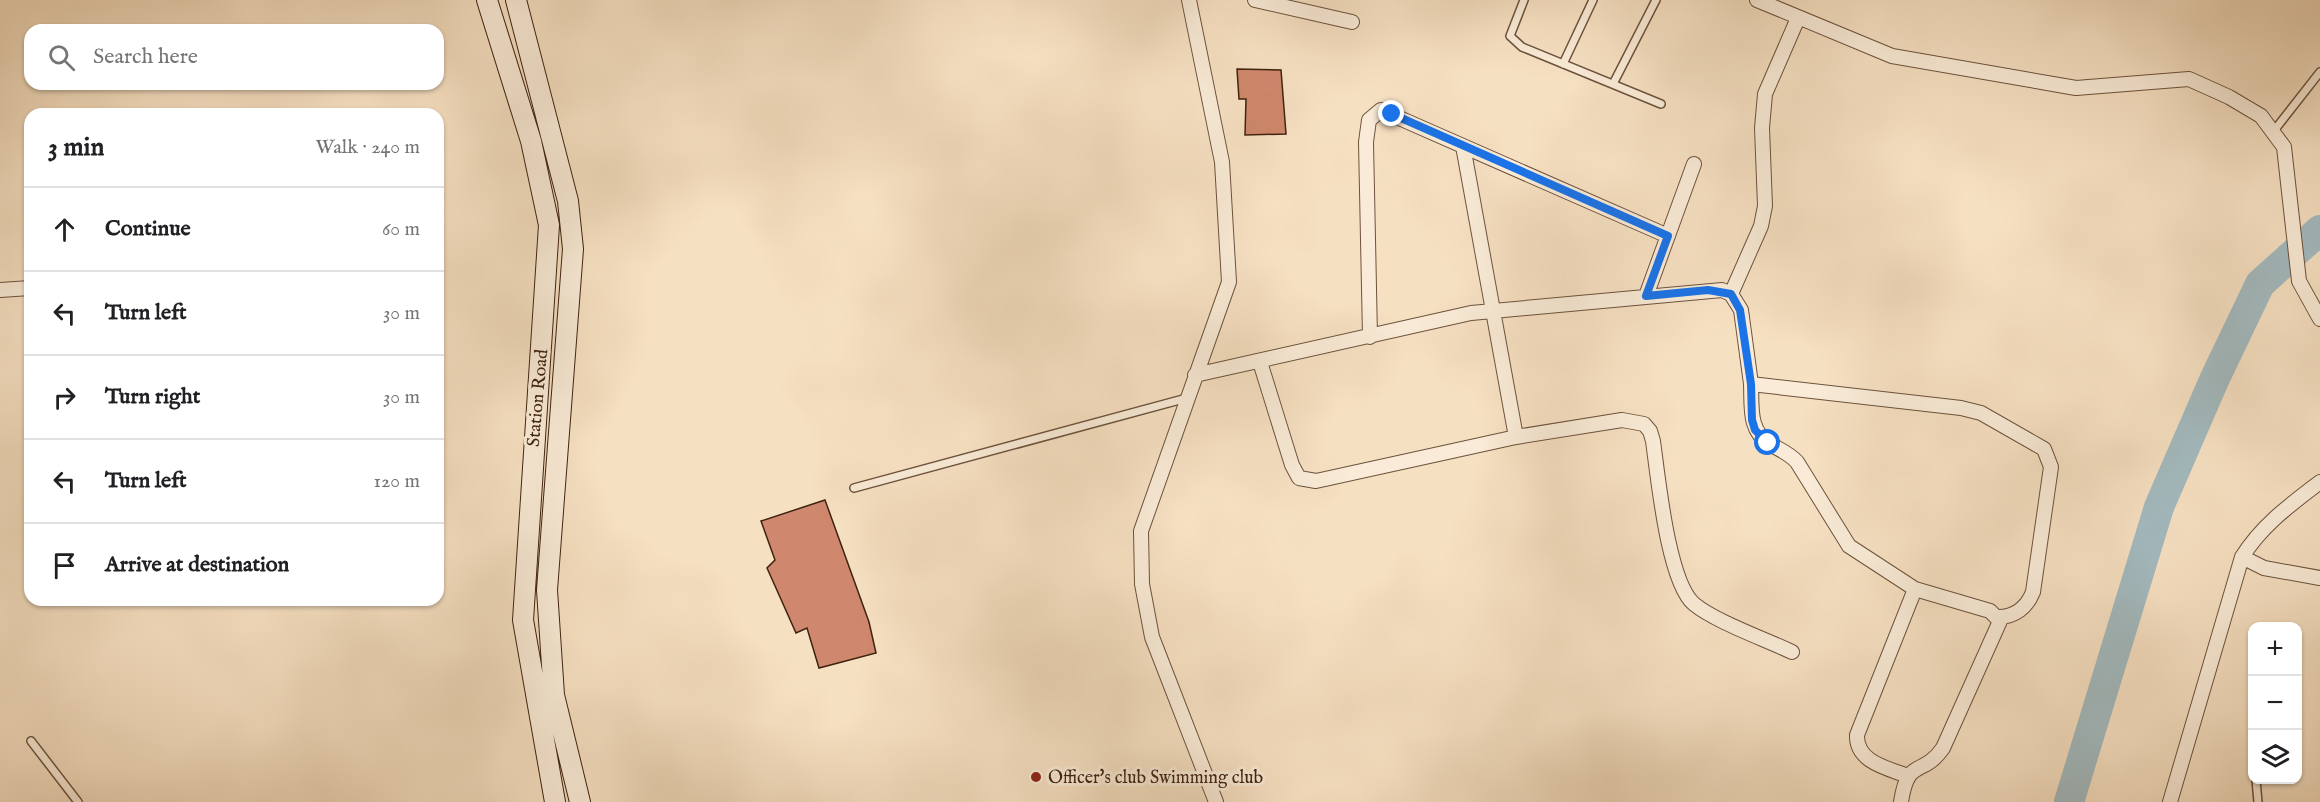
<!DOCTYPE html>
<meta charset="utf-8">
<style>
body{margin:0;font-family:"IM FELL English",serif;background:#f6f6f6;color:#202124}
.controls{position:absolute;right:18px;bottom:18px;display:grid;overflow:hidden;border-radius:12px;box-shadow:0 2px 4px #0004}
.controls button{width:54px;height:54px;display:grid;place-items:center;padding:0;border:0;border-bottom:2px solid #e0e0e0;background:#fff;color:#202124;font:30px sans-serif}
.stop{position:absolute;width:18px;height:18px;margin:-14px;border:4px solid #1a73e8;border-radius:50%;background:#fff}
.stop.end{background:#1a73e8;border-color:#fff;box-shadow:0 2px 6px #0008}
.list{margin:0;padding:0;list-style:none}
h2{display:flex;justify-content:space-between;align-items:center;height:78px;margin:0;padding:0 24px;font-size:26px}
h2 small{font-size:20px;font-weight:400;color:#757577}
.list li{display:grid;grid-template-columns:39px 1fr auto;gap:18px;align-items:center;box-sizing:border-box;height:84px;padding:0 24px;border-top:2px solid #e0e0e0}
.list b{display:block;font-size:22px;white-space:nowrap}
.list em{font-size:20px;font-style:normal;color:#757577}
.icon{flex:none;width:33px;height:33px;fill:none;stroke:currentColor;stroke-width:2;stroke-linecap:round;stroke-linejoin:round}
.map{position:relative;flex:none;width:2320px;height:802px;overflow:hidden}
.search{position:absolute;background:#fff;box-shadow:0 2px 4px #0004;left:24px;top:24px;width:420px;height:66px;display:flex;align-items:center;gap:15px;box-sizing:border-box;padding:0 21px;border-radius:18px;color:#757577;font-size:22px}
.panel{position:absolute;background:#fff;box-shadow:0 2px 4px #0004;left:24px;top:108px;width:420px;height:498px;border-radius:18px}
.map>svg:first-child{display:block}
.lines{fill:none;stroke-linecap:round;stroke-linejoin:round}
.river{stroke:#a3babf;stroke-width:30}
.building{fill:#cf886d;stroke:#3f220f;stroke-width:1.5}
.service-casing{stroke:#6d523c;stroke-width:10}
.minor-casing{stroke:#6d523c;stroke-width:16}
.secondary-casing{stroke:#3f220f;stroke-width:22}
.service{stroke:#f9ebd7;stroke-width:7}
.minor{stroke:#f9ebd7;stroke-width:14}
.secondary{stroke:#f9ebd7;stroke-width:20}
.route{stroke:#1a73e8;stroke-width:8}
.poi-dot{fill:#8f2418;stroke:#f9ebd7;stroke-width:2}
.labels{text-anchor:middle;stroke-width:6;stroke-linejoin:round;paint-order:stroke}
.street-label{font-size:18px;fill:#3f220f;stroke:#f9ebd7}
.poi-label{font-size:18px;fill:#3f220f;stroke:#f9ebd7;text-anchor:start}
</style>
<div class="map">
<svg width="2320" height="802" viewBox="0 0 2320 802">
<rect width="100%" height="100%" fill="#f6e0c2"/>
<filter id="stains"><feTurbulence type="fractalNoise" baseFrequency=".00333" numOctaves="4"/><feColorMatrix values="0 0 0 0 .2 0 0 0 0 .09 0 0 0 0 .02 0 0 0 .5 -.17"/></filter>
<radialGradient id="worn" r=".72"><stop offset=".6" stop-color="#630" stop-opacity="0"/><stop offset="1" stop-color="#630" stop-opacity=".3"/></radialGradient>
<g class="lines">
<path class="river" d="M2069,802L2159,507L2215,378L2260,284L2320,230"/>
</g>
<path class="building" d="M1237,69L1281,70L1286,134L1245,135L1246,99H1239Z
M825,500L869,622L876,653L819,668L807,628L796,633L767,568L775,560L761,521Z"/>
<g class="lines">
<g class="service-casing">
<path id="service" d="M1524,0L1510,36L1522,47L1661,104
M1563,64L1593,0
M1613,84L1656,0
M2273,132L2320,72
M854,488L1187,398
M31,741L78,802
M2256,780L2258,802"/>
</g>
<g class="minor-casing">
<path id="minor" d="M1189,0L1222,162L1229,282L1141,531L1142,584L1152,637L1216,802
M1255,0L1352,22
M1757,0L1892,56L2076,88L2189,79L2229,97L2261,116L2284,147L2299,281L2320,319
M1463,146L1516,437
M0,290L30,288
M1731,294L1761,226L1765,206L1762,128L1765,94L1798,18
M1646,296L1694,164
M1370,337L1366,142L1369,120L1381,110L1668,236
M1260,362L1292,465L1299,478L1316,481L1516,437L1622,420L1644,424L1650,431L1653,441C1658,477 1668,582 1694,604C1716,622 1765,639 1792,652
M1195,375L1471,313L1722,290L1731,294L1741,310L1751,384L1961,408L1981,413L2044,449L2051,467L2033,592C2027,607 2015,617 1998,617
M1751,384C1752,406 1748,431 1770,444C1780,450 1789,453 1797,462L1849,546L1915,589L1990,611L2000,621L1943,748C1922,778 1908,756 1901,802
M2242,557L2264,568L2320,578
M1908,776C1887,768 1856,762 1857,735L1915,589
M2170,802L2242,557C2262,525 2290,505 2320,482"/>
</g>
<g class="secondary-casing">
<path id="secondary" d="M487,0L531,141L549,225L523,620L555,802
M516,0L568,201L573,249L547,590L554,695L580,802"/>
</g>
<use href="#service" class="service"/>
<use href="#minor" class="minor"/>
<use href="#secondary" class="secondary"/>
</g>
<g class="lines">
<path class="route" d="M1392,114L1668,236L1646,296L1708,290L1731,294L1740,310L1751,384L1752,420L1755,430L1768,443"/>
</g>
<circle class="poi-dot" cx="1036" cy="777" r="6"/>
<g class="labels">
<g class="street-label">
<text transform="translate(537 398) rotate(-85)" y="6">Station Road</text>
</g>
<g class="poi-label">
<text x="1048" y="783">Officer's club Swimming club</text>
</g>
</g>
<rect width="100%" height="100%" filter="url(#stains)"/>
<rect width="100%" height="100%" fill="url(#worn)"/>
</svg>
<div class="controls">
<button>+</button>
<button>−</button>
<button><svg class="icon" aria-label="layers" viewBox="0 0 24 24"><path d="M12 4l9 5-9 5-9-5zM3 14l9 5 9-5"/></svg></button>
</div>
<div class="stop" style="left:1768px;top:443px"></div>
<div class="stop end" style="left:1392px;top:114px"></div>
<div class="search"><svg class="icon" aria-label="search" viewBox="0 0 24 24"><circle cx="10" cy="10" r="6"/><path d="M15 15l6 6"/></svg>Search here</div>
<section class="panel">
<h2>3 min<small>Walk · 240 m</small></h2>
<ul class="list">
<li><svg class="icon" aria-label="ahead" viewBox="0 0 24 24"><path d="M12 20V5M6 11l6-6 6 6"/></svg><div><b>Continue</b></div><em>60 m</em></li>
<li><svg class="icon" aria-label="left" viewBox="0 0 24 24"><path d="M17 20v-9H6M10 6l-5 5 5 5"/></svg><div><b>Turn left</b></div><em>30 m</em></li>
<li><svg class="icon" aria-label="right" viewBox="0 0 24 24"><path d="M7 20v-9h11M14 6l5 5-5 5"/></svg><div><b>Turn right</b></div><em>30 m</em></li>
<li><svg class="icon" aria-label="left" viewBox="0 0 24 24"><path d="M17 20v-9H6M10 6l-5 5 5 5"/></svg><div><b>Turn left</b></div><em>120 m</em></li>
<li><svg class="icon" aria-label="arrive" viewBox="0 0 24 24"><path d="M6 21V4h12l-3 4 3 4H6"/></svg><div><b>Arrive at destination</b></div></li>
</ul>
</section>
</div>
